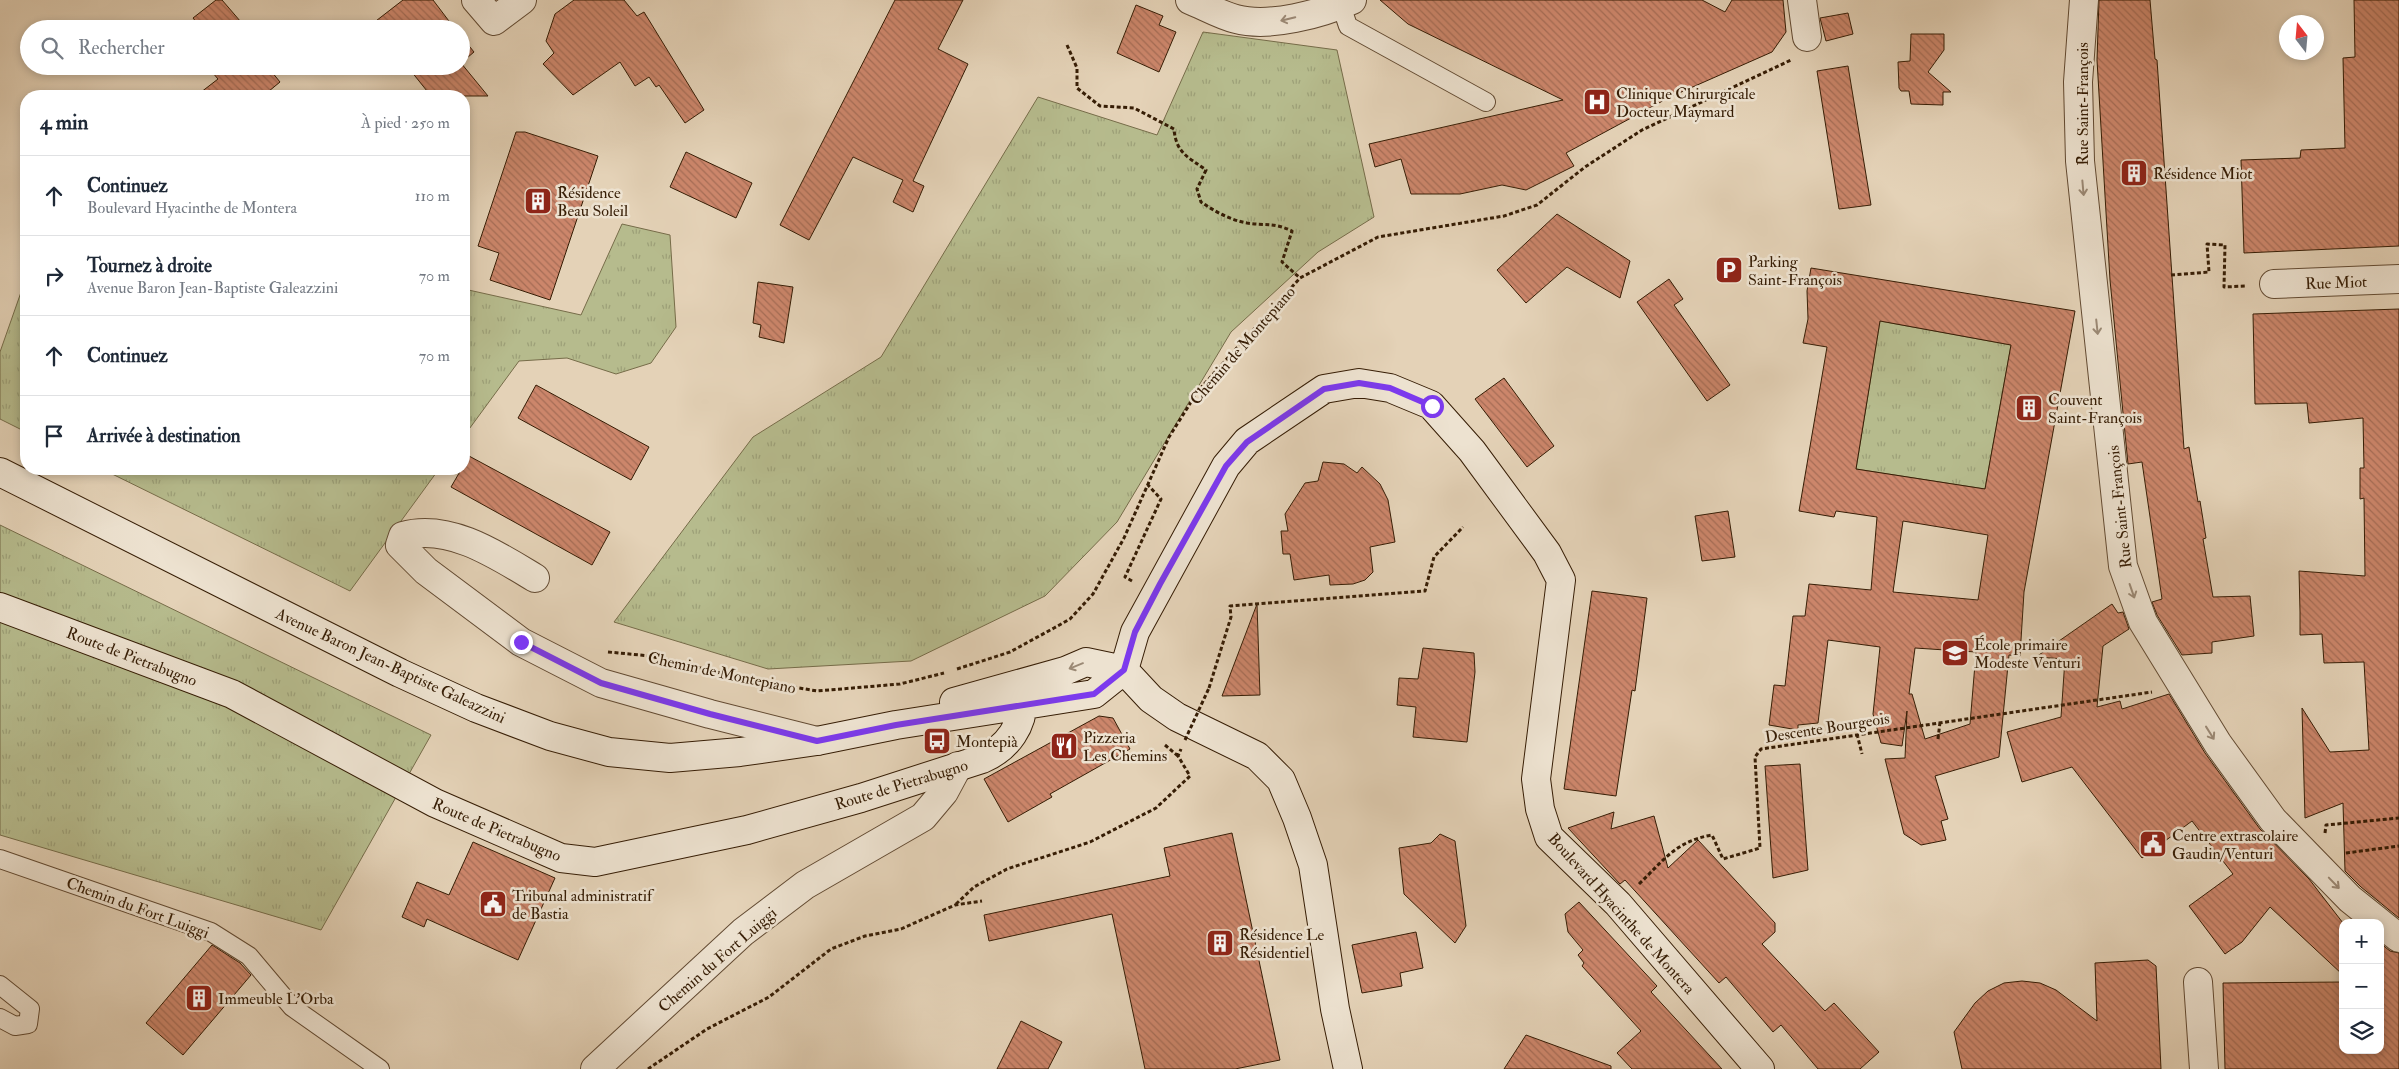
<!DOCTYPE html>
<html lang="fr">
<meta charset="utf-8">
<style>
body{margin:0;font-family:"IM FELL Double Pica",serif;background:#f6f6f7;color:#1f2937}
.controls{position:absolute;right:15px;bottom:15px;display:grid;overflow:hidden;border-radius:10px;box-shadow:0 2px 8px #0003}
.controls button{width:45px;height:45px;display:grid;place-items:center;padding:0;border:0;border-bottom:1px solid #e0e1e3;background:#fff;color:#1f2937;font:25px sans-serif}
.compass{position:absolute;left:2279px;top:15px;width:45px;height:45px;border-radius:50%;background:#fff;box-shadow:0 2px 8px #0003;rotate:344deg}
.stop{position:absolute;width:15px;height:15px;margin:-11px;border:4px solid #7c3aed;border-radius:50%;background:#fff}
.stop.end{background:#7c3aed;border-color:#fff;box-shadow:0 1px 5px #0008}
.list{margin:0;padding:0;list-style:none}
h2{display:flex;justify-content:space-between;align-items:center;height:65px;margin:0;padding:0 20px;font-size:21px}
h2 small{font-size:16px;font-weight:400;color:#747a83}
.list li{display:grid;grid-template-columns:32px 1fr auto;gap:15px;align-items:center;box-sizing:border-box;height:80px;padding:0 20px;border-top:1px solid #e0e1e3}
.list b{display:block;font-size:19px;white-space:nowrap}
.list p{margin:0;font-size:16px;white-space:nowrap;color:#747a83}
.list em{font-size:16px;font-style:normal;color:#747a83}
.icon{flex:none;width:28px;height:28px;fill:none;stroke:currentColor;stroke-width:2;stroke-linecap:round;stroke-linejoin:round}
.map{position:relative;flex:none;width:2399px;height:1069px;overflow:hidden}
.search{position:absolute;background:#fff;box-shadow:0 2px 8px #0003;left:20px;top:20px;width:450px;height:55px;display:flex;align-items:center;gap:12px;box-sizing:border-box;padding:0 18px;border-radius:28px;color:#747a83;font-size:19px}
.panel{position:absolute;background:#fff;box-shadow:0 2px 8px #0003;left:20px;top:90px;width:450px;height:385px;border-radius:20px}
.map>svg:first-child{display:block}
.grass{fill:url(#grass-tufts);stroke:#766c49}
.building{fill:url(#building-back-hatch);stroke:#361d05;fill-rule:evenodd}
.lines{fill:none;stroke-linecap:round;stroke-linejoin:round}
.lane-casing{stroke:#624a32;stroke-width:20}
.street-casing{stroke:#624a32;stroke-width:30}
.secondary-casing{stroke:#361d05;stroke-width:30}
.path{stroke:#361d05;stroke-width:3;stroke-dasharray:4 2.5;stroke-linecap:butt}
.lane{stroke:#ede2d0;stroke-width:18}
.street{stroke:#ede2d0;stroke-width:28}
.secondary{stroke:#ede2d0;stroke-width:28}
.path-bridge{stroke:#361d05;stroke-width:3;stroke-dasharray:4 2.5;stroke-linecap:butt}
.oneway{stroke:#9b8975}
.route{stroke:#7c3aed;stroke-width:6}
.labels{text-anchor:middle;stroke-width:5;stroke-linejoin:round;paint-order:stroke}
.poi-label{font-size:16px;fill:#361d05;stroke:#ede2d0;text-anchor:start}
.street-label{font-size:16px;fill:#361d05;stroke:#ede2d0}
</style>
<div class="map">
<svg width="2399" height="1069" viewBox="0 0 2399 1069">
<defs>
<pattern id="grass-tufts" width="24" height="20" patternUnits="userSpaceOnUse" patternTransform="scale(1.25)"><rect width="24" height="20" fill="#b6bb8d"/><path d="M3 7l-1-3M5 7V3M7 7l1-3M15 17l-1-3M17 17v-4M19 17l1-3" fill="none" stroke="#9da078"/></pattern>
<pattern id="building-back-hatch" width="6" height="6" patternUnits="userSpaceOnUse" patternTransform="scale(1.25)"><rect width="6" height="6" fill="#cc866b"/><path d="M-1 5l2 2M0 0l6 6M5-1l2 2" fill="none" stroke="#a66d56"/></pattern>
</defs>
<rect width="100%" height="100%" fill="#e4d2b7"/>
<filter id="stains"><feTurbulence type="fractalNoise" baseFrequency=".004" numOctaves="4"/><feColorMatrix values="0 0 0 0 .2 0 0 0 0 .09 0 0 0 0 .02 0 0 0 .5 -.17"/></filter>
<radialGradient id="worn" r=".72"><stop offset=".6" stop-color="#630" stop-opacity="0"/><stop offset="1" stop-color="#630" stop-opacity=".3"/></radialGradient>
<path class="grass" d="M1203,32L1337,50L1374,217L1318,252L1231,332L1117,522L1045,596L911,661L768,669L614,622L753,437L881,357L1038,97L1157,135Z
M622,224L670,235L676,327L651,363L616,374L567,358L519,361L464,436V289L581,315Z
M26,278V432L0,419V352Z
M1880,321L2011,345L1985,489L1856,469Z
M102,469H439L350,591Z
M0,525L431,735L321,930L0,835Z"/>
<path class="building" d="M216,0H222L247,29H202L193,18Z
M403,0H433L455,29H376L372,24Z
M574,0H624L637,16L644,12L704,110L685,123L659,85L656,87L649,77L635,86L620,62L573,95L543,64L554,53L546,41L555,14Z
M895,0H963L938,49L968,64L913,181L924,186L913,212L893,202L903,180L853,157L809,240L780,225Z
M1380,0H1702L1725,12L1732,0H1783L1786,32L1772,52L1670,97L1566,153L1574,166L1526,190L1502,185L1460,194H1411L1401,159L1375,167L1369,144L1563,100L1408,24Z
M2099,0H2150L2155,59L2157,60L2184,449L2189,447L2198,502L2200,501L2206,538L2203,539L2213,597L2250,596L2254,636L2212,642V653L2182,655L2157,615L2152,602L2162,599L2142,462L2128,464L2110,280L2097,60Z
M2354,0H2399V246L2244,253L2241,160L2300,158L2301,150L2345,148L2343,58L2355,57Z
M1136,5L1163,16L1159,25L1176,32L1159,72L1117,53Z
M1848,13L1853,34L1826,41L1820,18Z
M1911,34H1944V50L1928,72L1951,92H1943V105L1911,104L1909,91H1901L1899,88L1898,62L1910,61Z
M461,36L474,52L461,63Z
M461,63L488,96H431L407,66H461Z
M207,66H267L280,82L263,96H196L218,79Z
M1848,66L1871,205L1839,209L1817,71Z
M516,132H525L598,156L550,300L490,280L499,253L478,246Z
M686,152L752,183L736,218L670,187Z
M1557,214L1630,261L1620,298L1567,267L1526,303L1497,270Z
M1811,268L2075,311L2024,592L2020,656L2009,655L1999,757L1935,776L1948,819L1941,821L1946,840L1921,845L1904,834L1885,759L1905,758L1907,711L1902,746L1881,743L1873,714L1880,647L1828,640L1818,723L1798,725V730L1769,725L1774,685L1785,686L1793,616H1805L1809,584L1871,590L1877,517L1836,511L1834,517L1799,511L1827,347L1803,343L1808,319L1807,291ZM1880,321L2011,345L1985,489L1856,469ZM1903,521L1988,535L1978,600L1893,592ZM1915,648L1976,652L1970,724L1925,739L1912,694H1909Z
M1669,279L1683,299L1674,305L1730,385L1707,401L1637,302Z
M758,282L793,287L784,343L759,337L761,325L753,323Z
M2399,309V918L2361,887L2345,871L2343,803L2305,818L2302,708L2330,752L2369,750L2364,662L2324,663L2322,634L2300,635V612L2299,571L2365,576L2364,498L2360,499V468H2364L2363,418L2309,423L2307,403L2255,404L2253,314Z
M1504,378L1554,446L1527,467L1475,399Z
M536,385L649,447L631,480L518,418Z
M469,456L610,532L592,565L451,487Z
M1323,462L1344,464L1357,473L1362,467L1380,484L1388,500L1395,542L1370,547L1373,572L1365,580L1353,584L1330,585L1329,575L1294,580L1290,554H1283L1281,531H1288L1285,514L1305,483L1318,481Z
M1728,511L1735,557L1702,561L1695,516Z
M1592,591L1647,598L1635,691L1632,690L1616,796L1564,789Z
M1257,604L1260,695L1222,696Z
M2112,604L2118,613L2123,612L2129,629L2103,646L2097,707L2120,701L2122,709L2169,694L2205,753L2260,829L2309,879L2343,923V975L2270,907L2242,942L2225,954L2189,906L2233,874L2192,821L2142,858L2072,767L2022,782L2007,732L2061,717L2065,659L2036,657Z
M1423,648L1474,653L1475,672L1467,742L1413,737L1416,707L1397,705L1399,678L1418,679Z
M1099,716L1113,718L1130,749L1050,794L1052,797L1008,822L984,779Z
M1800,764L1808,870L1773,878L1765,766Z
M1614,812L1611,829L1654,816L1668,868L1698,840L1775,923V932L1762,944L1825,1011L1834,1003L1879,1052L1860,1069H1818L1781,1025L1773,1032L1726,977L1719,983L1625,880L1620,884L1568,828Z
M1232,833L1280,1060L1235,1069H1145L1112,914L989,941L984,915L1170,876L1164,848Z
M1440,834L1455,841L1466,926L1455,943L1404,894L1399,848L1431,843Z
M473,842L555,878L518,960L427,919L424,927L402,917L417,882L449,895Z
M1579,902L1657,986L1651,992L1722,1069H1632L1617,1053L1641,1031L1582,966L1584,963L1578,955L1583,950L1568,932L1565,914Z
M1416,932L1423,968L1400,973L1402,986L1362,993L1352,945Z
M2380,943L2390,951L2399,953V1069H2225L2223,983L2343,982V1050H2380Z
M212,945L240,963L251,975L183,1055L146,1023Z
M2148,960L2156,966L2161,1069H1962L1954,1032L1975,1003L1988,991L2004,983L2022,981L2040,983L2056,990L2097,1021L2095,963Z
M1021,1021L1062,1042L1048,1069H997Z
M1526,1035L1611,1066V1069H1504Z"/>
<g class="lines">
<g class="lane-casing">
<path id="lane" d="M1341,5L1348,26L1486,102
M0,859L211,932L249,956L292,1007L380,1069
M0,985L30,1009L28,1024L15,1026L0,1018"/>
</g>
<g class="street-casing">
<path id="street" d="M476,0L494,21L522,0
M1190,0C1205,6 1220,15 1236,19C1269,28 1321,14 1352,0
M1802,0L1807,37
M2084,0L2078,82L2080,161L2123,566L2143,622L2218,744L2273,820L2350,899L2380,923
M2274,284L2399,279
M535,578C497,555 449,523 403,536L400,545L426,571L521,642L601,683L710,714L817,741
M2380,923L2399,938
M2198,982L2204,1069
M595,1069L743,932L805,885L923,817L944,792L958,766"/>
</g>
<g class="secondary-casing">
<path id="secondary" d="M0,472L400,673L476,708L550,736L609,752L670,758L740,752L817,741L896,725L1094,694L1124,670
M0,607L232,694L435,803L561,858L595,862L747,830L861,798L982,759C1008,748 1024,725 1023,696L1045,677
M1124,670L1135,632L1226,466L1247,441L1324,389L1359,383L1390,388L1431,405L1472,451L1547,553L1561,580L1536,779L1540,809L1549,837L1618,904L1760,1069
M1124,670L1151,699L1177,717L1257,756L1281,780L1297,818L1313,865L1335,1009L1348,1069
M954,702L1065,671L1086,662L1124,670"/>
</g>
<path class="path" d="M1067,45L1077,68V88L1100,106L1134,108L1174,129C1176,153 1188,157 1206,170L1197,189L1201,202C1214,211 1230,220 1247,223C1266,226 1273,222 1292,231L1282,262L1300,278
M2171,275L2209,272L2207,244L2225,245L2224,287L2246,286
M1132,581L1125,577L1161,499L1148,485
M608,652L650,656L746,679L817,691L900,684L944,673
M957,669L1010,652L1054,628L1070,619L1093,594L1124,538L1169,437L1198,391L1300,278L1378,237L1504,216L1537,205L1585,167L1642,130L1791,60
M1209,688L1231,617L1230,606L1425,591L1434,557L1463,527
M1857,734L1862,754
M1938,739L1940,722
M1165,745L1178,756
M2325,833L2326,825L2399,818
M2346,853L2399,846
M1639,884C1664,860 1676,841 1712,835L1723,859L1760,848L1755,757L1761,749L2152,692
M956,904L974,887L1007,869L1090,842L1156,808L1190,776L1178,756L1181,749
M648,1069L707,1029L769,997L831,949L865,936L901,929L955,905L982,901"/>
<use href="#lane" class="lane"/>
<use href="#street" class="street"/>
<use href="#secondary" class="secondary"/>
<path class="path-bridge" d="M1185,740L1209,688"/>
</g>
<defs><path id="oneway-shaft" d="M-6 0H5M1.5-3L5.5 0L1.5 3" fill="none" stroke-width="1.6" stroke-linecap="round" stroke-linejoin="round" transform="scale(1.25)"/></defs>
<g class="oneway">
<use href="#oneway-shaft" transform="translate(1288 19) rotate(166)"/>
<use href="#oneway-shaft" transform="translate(2083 188) rotate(85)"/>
<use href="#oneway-shaft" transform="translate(2097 327) rotate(84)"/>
<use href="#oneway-shaft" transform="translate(2132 591) rotate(71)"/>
<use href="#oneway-shaft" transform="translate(1076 666) rotate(158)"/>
<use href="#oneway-shaft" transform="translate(2210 733) rotate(58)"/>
<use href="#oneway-shaft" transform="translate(2334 883) rotate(46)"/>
</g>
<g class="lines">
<path class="route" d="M521,642L601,683L710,714L817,741L896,725L1094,694L1124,670L1135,632L1160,584L1226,466L1247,442L1324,389L1359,383L1390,388L1432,406"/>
</g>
<defs>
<g id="hospital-square" transform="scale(1.4375)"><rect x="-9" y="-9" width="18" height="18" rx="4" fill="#8f2418" stroke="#ede2d0"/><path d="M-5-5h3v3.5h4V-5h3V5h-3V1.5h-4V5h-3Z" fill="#fff"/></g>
<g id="building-square" transform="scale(1.4375)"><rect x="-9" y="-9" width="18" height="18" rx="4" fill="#8f2418" stroke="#ede2d0"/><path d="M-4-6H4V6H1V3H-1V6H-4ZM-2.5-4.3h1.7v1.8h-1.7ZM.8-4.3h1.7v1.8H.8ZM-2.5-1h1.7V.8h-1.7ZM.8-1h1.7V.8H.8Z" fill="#fff"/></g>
<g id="parking-square" transform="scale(1.4375)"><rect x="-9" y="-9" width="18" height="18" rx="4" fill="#8f2418" stroke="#ede2d0"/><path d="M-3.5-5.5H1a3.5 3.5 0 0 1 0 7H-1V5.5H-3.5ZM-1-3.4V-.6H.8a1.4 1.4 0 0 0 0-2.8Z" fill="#fff"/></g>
<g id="school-square" transform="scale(1.4375)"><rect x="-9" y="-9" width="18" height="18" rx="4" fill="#8f2418" stroke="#ede2d0"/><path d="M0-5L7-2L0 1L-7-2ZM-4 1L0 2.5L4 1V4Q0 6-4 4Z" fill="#fff"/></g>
<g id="bus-square" transform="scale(1.4375)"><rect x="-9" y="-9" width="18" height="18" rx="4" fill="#8f2418" stroke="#ede2d0"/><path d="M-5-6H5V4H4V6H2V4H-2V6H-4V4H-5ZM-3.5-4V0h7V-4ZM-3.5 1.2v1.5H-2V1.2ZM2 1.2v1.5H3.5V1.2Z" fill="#fff"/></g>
<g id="restaurant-square" transform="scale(1.4375)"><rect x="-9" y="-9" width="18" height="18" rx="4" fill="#8f2418" stroke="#ede2d0"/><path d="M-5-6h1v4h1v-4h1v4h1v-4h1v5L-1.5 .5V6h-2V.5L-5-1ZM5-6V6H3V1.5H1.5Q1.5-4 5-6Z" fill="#fff"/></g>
<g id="civic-square" transform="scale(1.4375)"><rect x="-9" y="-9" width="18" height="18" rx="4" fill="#8f2418" stroke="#ede2d0"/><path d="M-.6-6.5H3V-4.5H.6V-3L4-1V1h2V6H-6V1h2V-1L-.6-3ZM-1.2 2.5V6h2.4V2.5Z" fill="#fff"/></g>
</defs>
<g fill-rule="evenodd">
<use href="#hospital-square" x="1597" y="102"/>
<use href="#building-square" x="2134" y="173"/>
<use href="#building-square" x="538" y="201"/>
<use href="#parking-square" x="1729" y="270"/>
<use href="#building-square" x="2029" y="408"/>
<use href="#school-square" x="1955" y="653"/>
<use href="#bus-square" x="937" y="741"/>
<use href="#restaurant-square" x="1064" y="746"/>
<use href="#civic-square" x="2153" y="844"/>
<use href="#civic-square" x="493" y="904"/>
<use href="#building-square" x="1220" y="943"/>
<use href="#building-square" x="199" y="998"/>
</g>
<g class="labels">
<g class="poi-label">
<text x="1616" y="99">Clinique Chirurgicale<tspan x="1616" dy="18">Docteur Maymard</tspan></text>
<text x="2153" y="179">Résidence Miot</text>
<text x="557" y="198">Résidence<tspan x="557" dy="18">Beau Soleil</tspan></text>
<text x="1748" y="267">Parking<tspan x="1748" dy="18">Saint-François</tspan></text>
<text x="2048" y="405">Couvent<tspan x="2048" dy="18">Saint-François</tspan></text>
<text x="1974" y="650">École primaire<tspan x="1974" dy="18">Modeste Venturi</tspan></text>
<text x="1083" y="743">Pizzeria<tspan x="1083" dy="18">Les Chemins</tspan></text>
<text x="956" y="747">Montepià</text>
<text x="2172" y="841">Centre extrascolaire<tspan x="2172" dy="18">Gaudin/Venturi</tspan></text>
<text x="512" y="901">Tribunal administratif<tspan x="512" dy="18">de Bastia</tspan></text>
<text x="1239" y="940">Résidence Le<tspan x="1239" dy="18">Résidentiel</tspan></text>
<text x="218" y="1004">Immeuble L'Orba</text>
</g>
<g class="street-label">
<text transform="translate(2082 104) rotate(-90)" y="6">Rue Saint-François</text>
<text transform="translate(2336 282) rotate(-2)" y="6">Rue Miot</text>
<text transform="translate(1242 345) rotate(-49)" y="6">Chemin de Montepiano</text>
<text transform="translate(2119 507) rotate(-96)" y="6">Rue Saint-François</text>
<text transform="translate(132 656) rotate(21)" y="6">Route de Pietrabugno</text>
<text transform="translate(391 665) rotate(25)" y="6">Avenue Baron Jean-Baptiste Galeazzini</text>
<text transform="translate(722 672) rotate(12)" y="6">Chemin de Montepiano</text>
<text transform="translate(1827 727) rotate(-9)" y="6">Descente Bourgeois</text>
<text transform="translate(901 784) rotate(-17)" y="6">Route de Pietrabugno</text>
<text transform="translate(497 829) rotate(23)" y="6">Route de Pietrabugno</text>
<text transform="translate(138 907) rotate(20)" y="6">Chemin du Fort Luiggi</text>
<text transform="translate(1622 913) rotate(48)" y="6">Boulevard Hyacinthe de Montera</text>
<text transform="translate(717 959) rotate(-41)" y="6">Chemin du Fort Luiggi</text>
</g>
</g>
<rect width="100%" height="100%" filter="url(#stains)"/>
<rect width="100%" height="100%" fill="url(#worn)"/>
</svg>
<div class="controls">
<button>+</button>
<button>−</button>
<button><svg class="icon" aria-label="layers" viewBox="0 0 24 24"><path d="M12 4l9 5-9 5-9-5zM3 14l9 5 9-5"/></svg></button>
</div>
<svg class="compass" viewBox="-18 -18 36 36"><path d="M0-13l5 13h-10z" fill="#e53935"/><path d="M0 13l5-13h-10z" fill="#747a83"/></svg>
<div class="stop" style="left:1432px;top:406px"></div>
<div class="stop end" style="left:521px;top:642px"></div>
<div class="search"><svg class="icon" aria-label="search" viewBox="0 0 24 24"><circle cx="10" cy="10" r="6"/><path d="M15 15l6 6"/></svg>Rechercher</div>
<section class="panel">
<h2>4 min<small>À pied · 250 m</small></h2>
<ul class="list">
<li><svg class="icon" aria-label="ahead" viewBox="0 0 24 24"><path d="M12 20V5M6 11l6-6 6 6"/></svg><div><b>Continuez</b><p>Boulevard Hyacinthe de Montera</p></div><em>110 m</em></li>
<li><svg class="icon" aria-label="right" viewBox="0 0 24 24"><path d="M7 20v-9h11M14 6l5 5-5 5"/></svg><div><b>Tournez à droite</b><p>Avenue Baron Jean-Baptiste Galeazzini</p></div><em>70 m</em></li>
<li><svg class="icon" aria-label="ahead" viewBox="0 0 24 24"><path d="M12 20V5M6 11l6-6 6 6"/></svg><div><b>Continuez</b></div><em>70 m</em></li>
<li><svg class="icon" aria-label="arrive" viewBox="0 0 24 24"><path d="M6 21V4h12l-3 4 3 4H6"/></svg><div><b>Arrivée à destination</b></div></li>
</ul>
</section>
</div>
